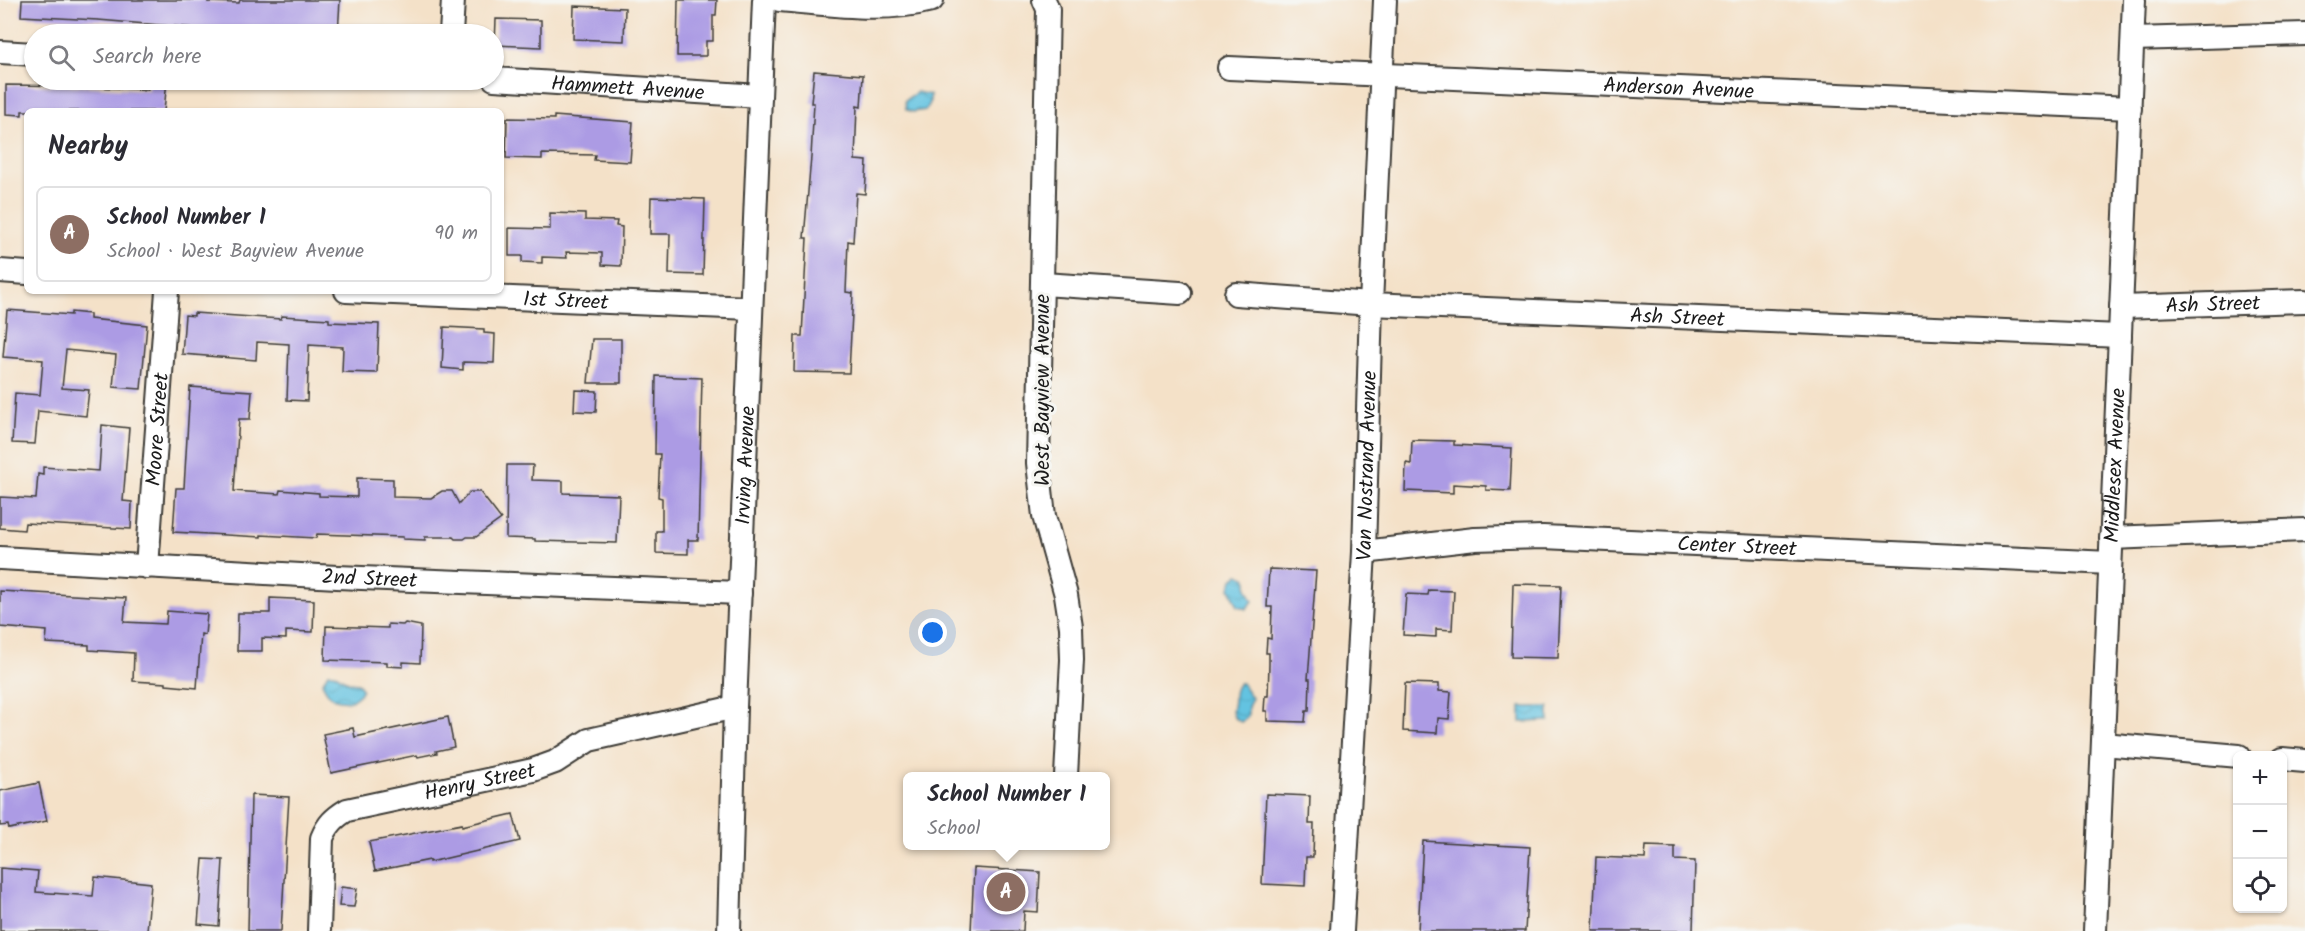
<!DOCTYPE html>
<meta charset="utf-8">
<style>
body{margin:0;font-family:Kalam,sans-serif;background:#f2f2f3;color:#2b2b33}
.controls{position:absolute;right:18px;bottom:18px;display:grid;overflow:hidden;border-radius:9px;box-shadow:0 2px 4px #0004}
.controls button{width:54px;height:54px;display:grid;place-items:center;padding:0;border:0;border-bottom:2px solid #e1e1e2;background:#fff;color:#2b2b33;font:30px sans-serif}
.you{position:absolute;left:933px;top:633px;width:21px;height:21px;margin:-15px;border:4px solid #fff;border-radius:50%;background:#1a73e8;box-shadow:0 0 0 9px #1a73e833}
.badge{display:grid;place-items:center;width:39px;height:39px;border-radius:50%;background:#b45309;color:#fff;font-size:20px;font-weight:700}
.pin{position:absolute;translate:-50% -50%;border:3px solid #fff;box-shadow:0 2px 6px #0006}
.popup{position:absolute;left:903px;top:772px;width:207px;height:78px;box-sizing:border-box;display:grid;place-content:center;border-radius:9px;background:#fff;filter:drop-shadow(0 2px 4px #0005);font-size:20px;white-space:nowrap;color:#7c7c81}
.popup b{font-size:22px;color:#2b2b33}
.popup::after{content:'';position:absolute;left:50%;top:100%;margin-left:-12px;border:12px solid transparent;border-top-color:#fff}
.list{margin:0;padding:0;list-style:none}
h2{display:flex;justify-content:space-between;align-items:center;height:78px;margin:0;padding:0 24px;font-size:26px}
h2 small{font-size:20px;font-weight:400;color:#7c7c81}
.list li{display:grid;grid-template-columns:39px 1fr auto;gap:18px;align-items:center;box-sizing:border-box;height:96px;margin:0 12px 12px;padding:0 12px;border:2px solid #e1e1e2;border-radius:9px}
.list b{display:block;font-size:22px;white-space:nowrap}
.list p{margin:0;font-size:20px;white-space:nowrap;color:#7c7c81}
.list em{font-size:20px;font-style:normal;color:#7c7c81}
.icon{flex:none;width:33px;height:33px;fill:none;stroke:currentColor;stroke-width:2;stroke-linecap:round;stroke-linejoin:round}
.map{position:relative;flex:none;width:2305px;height:931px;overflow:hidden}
.search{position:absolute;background:#fff;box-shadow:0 2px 4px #0004;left:24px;top:24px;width:480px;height:66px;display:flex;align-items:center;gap:15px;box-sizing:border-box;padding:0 21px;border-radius:33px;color:#7c7c81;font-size:22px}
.panel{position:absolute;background:#fff;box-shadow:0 2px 4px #0004;left:24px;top:108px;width:480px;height:186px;border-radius:9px}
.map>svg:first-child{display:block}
.water{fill:url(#water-waves);stroke:#40707e;stroke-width:1.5}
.building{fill:#ac9be4}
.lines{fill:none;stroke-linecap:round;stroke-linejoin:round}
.minor-casing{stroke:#3c3a36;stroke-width:26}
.minor{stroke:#fff;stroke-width:22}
.labels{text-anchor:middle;stroke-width:6;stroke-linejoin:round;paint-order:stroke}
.street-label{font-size:21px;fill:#1c1c1c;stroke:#f6f6f2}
</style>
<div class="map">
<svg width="2305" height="931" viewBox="0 0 2305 931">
<defs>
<pattern id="water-waves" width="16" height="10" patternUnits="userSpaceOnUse" patternTransform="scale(1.5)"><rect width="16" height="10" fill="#63c3e1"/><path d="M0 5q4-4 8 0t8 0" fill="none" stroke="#55a7c0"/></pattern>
</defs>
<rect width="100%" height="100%" fill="#f6f6f2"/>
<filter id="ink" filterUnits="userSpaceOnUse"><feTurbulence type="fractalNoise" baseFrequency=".0167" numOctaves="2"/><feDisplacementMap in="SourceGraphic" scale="12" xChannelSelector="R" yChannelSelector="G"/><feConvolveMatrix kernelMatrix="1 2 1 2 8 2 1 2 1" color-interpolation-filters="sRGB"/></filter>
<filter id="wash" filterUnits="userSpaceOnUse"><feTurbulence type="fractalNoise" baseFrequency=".008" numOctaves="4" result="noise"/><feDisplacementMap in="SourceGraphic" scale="24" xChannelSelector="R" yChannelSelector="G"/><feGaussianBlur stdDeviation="1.35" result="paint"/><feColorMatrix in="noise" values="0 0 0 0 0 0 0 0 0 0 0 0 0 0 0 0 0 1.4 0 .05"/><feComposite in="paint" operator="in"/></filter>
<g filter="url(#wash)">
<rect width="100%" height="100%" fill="#f4e1c8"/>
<path class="water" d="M917,92L930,95V103L926,110L912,112L906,109L905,100Z
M1239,574L1247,578V588L1253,601L1246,609L1238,606L1230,588L1233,579Z
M328,673H334L348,682L358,683L362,689L358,696L351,701C331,700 331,699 322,683Z
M1239,683H1242L1252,698L1248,707V716L1241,722L1234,717L1232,710C1236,700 1231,691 1239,683Z
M1521,707H1549V721L1521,722Z"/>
<g id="blocks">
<path class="building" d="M22,0H209L208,2L239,3L240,0H340L338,34L262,32V34H201L195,33V28L98,20L21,16Z
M678,0H717L716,15H713V41H706V56H677Z
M574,6L625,8L624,41L573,39Z
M496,19L541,20V47L495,45Z
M814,71L863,75L861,107L857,106L855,160L867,161L865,194L856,193L853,242L848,241L846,292L853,293L849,373L794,372L795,336H802L807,238H804L811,157L814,103H811Z
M149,80H167L164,111H22V115L6,114V85L81,86L148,90Z
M554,116L633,122L630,162L594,160L595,155L542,154V159L506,158L507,118L554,119Z
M651,197L705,199L703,275L669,274L670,234H650Z
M550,213L585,214V220L617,221L616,226L622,227L621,266L602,265V253L566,252L567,258L542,257V263L522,262V256H509V228L550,229Z
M7,310L71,315V312L90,314V319L147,325L141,389L113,387L116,355L66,350L62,388L89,390L86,416L38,411L35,444L12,443L15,393L40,395L43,360L3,357Z
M194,313L281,319L282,316L329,319V322L379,324L377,373L342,372L343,347L309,345L307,401L287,400L289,344L257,342L256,360L182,354L185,315L194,316Z
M444,327L484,329V333L495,334L494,363L463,362V370L442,368Z
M592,339H621V383H588Z
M656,376L702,378L698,540H688V554L656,553V531H662V498L658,497L660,454H655Z
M190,387L252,391L250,419H239L234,491L279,494L280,490L319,493V496L357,497V478L393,479V497L431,498L442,491H452L459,504L470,492H480L501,519L476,537H467L464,539H455L453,537H425V540L403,539V537L317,534L316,538L261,535V537L173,532L176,488H184Z
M575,390L597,391L596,412L574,411Z
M102,425L129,428L123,501L132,502L131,529L25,523L24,530L0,528V497L36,499L38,474L43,475V467L99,471Z
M1412,440L1454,441V445L1512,448L1510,491L1486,490V486L1453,484V493L1405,491L1406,463L1411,464Z
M507,465H533L532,480L563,481V493L619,495L617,543L535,541V539L506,538Z
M1269,569L1316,571L1308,679H1310L1309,711H1306L1305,722L1267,721V711H1264L1265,696H1268L1269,664V653H1266L1267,638L1271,639L1272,607H1267Z
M1513,584L1561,585L1558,658L1511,657Z
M1429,590L1454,591L1452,630L1436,629V637L1403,635L1406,594L1428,595Z
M0,591L126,598L124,622L166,624L167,611L207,614L205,635L201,634L197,688L166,685V683L133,681L134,653L89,650V645L46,643L47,631L0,627Z
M270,598L314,600L313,632L286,631V639L262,638V651H237L238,613H270Z
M405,623L421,626L420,663L403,662V667L387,666V662L325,660L326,626L388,628V624L403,625Z
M1405,683L1439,684V691L1451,692L1449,719L1438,718L1437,733L1403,731Z
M448,717L454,747L436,751L437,753L418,757L417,755L331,773L323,734L353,728L355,737Z
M39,783L47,821L9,829L8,825L0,826V791Z
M1266,794L1310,796L1309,824H1314L1313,857H1306L1305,886L1262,884Z
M251,795L289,797L281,931H248Z
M513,814L520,841L430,862V860L375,871L369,842L462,824V826Z
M1423,841L1530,847L1525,931H1418Z
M1646,846L1675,847V860L1695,861L1693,931H1593L1596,857L1645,859Z
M203,859L223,860L219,926L198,924Z
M0,868L38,871L36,892L93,896L95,877L151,883L147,931H0Z
M974,868L1040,872L1038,912L1024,911L1023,931H971Z
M341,887L357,889L354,907L339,906Z"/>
</g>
</g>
<g filter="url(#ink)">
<use href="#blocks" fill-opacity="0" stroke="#3c3a36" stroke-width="1.5"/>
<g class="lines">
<g class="minor-casing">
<g id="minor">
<path d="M780,0C830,4 882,13 932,0"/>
<path d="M1044,0L1048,9L1038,463L1044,516L1066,595L1071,627L1072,660L1066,776"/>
<path d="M451,34L453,0"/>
<path d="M2133,39L2305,34"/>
<path d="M0,52L34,54"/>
<path id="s1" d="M1229,68L2130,108"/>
<path id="s2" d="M494,79L760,96"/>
<path d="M0,271L27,273"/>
<path d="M1043,284L1180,293"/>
<path id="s3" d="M346,291L751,308"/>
<path id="s4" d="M1236,294L1371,304L2120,336"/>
<path id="s5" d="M2121,307L2305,301"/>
<path d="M2111,538L2305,530"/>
<path id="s6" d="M1364,552L1475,539L1543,537L2110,563"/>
<path id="s7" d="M0,558L337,577L740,593"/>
<path id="s8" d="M147,567L167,291"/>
<path d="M2103,744L2239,756"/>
<path d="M2282,759L2305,761"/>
<path id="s9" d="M319,931L322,838C328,824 334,818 347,810L533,770L555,762L589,740L735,707"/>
<path id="s10" d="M729,931L735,707L764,0"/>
<path id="s11" d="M1342,931L1364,552L1371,304L1385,0"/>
<path id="s12" d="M2095,931L2134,0"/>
</g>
</g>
<use href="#minor" class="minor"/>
</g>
</g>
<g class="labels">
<g class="street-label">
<text dy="7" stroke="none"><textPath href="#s2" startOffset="134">Hammett Avenue</textPath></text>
<text dy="7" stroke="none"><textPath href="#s1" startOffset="450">Anderson Avenue</textPath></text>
<text dy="7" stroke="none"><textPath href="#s3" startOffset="220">1st Street</textPath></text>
<text dy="7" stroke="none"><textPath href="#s5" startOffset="92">Ash Street</textPath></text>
<text dy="7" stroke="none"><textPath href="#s4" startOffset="442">Ash Street</textPath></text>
<text transform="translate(1042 390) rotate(-90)" y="7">West Bayview Avenue</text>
<text dy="7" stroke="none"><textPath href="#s8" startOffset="138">Moore Street</textPath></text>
<text dy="7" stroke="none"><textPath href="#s10" startOffset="466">Irving Avenue</textPath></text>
<text dy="7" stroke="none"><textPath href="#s12" startOffset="466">Middlesex Avenue</textPath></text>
<text dy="7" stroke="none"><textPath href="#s11" startOffset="466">Van Nostrand Avenue</textPath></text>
<text dy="7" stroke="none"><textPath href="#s6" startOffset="374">Center Street</textPath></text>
<text dy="7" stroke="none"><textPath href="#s7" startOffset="370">2nd Street</textPath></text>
<text dy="7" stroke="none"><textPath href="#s9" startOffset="267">Henry Street</textPath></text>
</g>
</g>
</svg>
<div class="controls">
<button>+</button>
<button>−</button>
<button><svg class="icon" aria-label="locate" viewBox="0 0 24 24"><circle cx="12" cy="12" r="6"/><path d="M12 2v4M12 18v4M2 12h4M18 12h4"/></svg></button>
</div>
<div class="you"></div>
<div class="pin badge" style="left:1006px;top:892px;background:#8d6e63">A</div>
<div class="popup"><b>School Number 1</b>School</div>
<div class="search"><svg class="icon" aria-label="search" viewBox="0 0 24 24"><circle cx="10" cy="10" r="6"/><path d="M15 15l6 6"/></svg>Search here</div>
<section class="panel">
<h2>Nearby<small></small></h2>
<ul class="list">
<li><span class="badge" style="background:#8d6e63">A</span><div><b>School Number 1</b><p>School · West Bayview Avenue</p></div><em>90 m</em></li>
</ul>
</section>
</div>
